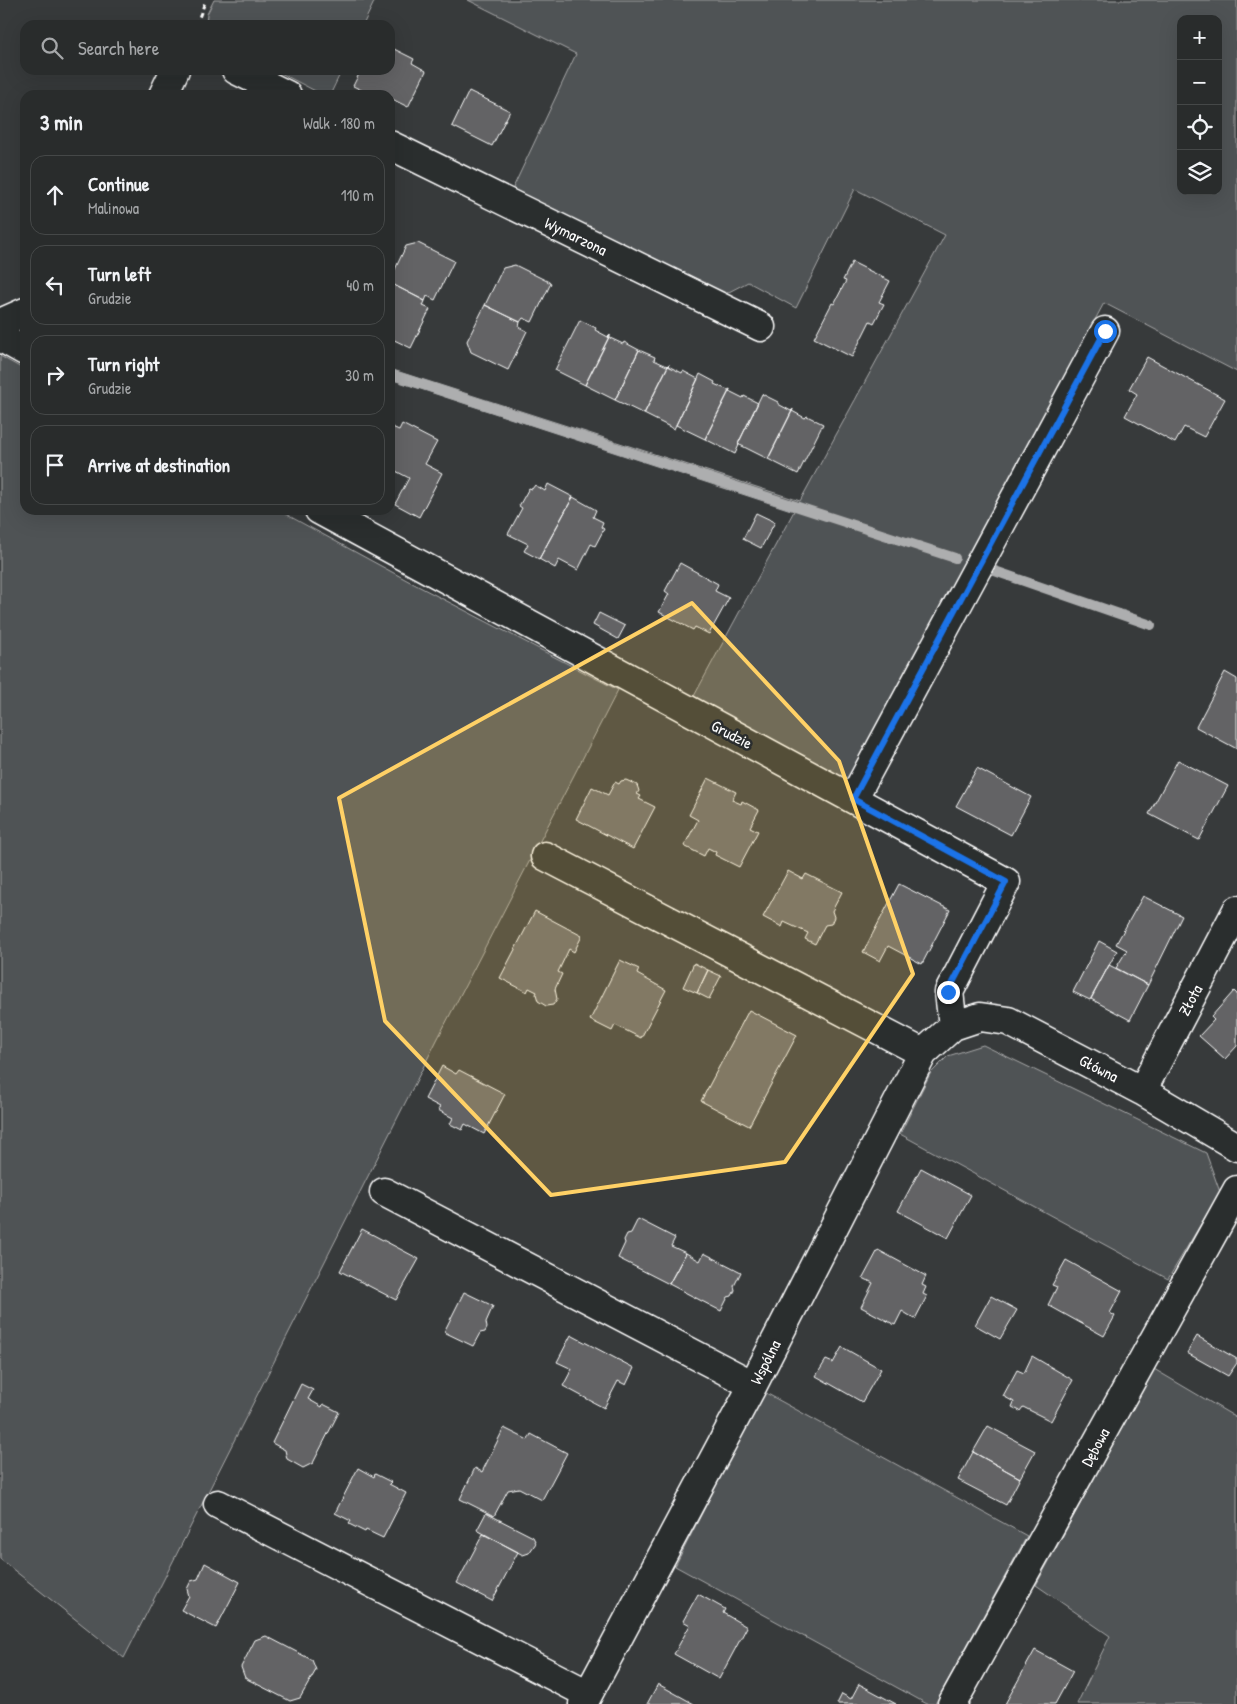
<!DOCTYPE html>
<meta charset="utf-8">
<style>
body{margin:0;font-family:"Patrick Hand",sans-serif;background:#353838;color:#f1f3f6}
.controls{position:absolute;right:15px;top:15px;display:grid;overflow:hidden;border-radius:10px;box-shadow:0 5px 20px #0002}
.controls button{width:45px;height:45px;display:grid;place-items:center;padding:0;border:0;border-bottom:1px solid #454848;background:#292c2c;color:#f1f3f6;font:25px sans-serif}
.stop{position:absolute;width:15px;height:15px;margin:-11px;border:4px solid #1a73e8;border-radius:50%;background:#fff}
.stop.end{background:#1a73e8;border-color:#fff;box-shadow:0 1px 5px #0008}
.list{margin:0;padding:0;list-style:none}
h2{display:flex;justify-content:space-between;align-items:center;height:65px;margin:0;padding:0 20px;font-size:21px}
h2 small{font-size:16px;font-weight:400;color:#a5a7a9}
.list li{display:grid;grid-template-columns:32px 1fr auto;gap:15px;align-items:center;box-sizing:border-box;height:80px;margin:0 10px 10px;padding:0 10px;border:1px solid #454848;border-radius:15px}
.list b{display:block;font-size:19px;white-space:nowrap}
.list p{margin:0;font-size:16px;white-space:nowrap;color:#a5a7a9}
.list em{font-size:16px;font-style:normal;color:#a5a7a9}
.icon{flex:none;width:28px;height:28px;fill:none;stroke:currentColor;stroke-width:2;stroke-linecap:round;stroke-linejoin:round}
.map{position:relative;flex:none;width:1237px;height:1704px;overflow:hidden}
.search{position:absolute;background:#292c2c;box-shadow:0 5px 20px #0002;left:20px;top:20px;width:375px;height:55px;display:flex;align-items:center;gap:12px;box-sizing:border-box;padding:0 18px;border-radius:15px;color:#a5a7a9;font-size:19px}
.panel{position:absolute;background:#292c2c;box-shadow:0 5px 20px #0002;left:20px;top:90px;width:375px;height:425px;border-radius:15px}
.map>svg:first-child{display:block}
.green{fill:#505354;stroke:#a8a9aa;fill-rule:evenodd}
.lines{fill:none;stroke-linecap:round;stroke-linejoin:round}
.stream{stroke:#adaeaf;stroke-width:10}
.building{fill:#636465;stroke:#fff}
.minor-casing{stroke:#fff;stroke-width:31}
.path{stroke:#fff;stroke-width:3;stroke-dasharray:5 4;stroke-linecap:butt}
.minor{stroke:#2a2d2e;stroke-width:28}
.route{stroke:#1a73e8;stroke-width:6}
.marked{fill:#ffd166;fill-opacity:0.2;stroke:#ffd166;stroke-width:4;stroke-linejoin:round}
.labels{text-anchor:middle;stroke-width:5;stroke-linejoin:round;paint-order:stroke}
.street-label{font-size:16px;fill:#fff;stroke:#2a2d2e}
</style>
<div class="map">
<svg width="1237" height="1704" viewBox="0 0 1237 1704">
<rect width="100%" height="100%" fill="#373a3b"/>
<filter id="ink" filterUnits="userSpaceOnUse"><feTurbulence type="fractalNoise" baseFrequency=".02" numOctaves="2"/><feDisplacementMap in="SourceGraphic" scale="10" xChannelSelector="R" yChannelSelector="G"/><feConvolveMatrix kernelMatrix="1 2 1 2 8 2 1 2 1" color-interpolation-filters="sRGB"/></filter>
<g filter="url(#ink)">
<path class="green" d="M214,0H375L363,25H206L207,14Z
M468,0H1237V372L1104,303L847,782L693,698L794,511L390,379V369L800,501L945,235L855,189L796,308L748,282L725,294L512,190L576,54ZM1181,19H1218V191H1181Z
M275,70H342L330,95H323Z
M0,356L25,370V510H278L414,584L618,690L438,1038L124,1658L0,1559Z
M983,1045L1206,1153L1220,1192L1168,1279L900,1134L930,1074L948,1056Z
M1154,1369L1237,1418V1704H1077L1110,1636L1036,1585Z
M764,1392L1027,1536L935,1704H927L675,1566Z"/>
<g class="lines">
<path class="stream" d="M390,374L955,558
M989,569L1151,625"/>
</g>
<path class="building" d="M390,47L414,59L412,63L426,71L408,107L390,98V95H372L353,86L361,70H390Z
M469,91L510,111L492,146L452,126Z
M418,243L454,261L435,300L427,296L425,301L390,283V280L406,246Z
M852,262L890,281L879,302L884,304L874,323L870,321L852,357L814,338L832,303L834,304L846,281L843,280Z
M515,265L551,283L532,322L523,318L520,322L485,305L503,268Z
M390,283L425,301L423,306L430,309L411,348L390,338Z
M485,305L520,322L519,327L527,331L508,370L471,352L467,341Z
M580,320L596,328L595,330L608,337L610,335L585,385L555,370Z
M610,335V338L623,344L624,342L639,350L615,400L585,385Z
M639,350L655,357L654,360L667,366L669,364L644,414L615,400Z
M1147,357L1225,399L1204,437L1184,427L1175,443L1125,416L1137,394L1129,389Z
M669,364L668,366L682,373L683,371L698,379L674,429L644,414Z
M700,374L715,382L714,384L728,390L730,389L705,439L676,425Z
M730,389L729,391L743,398L744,396L758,403L738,444L739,445L735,454L705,439Z
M762,394L778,402V404L791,411L793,409L768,459L738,444Z
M793,409L792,411L805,418L807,416L823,424L798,474L768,459Z
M402,424L437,442L425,464L442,473L419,517L395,504L409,478L390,468V426L399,430Z
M548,484L573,497L539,559L524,551L528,544L508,534L522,508L519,506L529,488L532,489L535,485L545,491Z
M573,497L596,510L593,517L603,522L601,527L604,529L595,546L591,544L578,570L559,560L555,568L539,559Z
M756,513L775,522L761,548L743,539Z
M680,563L718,584L715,591L729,598L709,634L695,627L693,630L659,612L669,594L665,591Z
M599,613L625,626L618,639L593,625Z
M1225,672L1237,679V749L1196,727Z
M1178,760L1228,786L1199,840L1149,814Z
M977,768L1031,797L1011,835L956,806Z
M708,778L736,792L732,800L741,804L742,801L759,810L750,827L758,831L739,867L715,855L716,852L708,848L704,856L684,846L698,820L689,815Z
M626,780L637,785L639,791L637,794L641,796L639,799L655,807L633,849L576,819L592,787L608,795L615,782L619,784L621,781Z
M788,871L803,879L806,874L842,892L832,911L834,917L831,924L825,925L815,944L805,939L808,933L784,922L782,927L763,917Z
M899,884L950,910L922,964L888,946L880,961L863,952Z
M1143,896L1182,916L1148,985L1116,968L1127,950L1116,944Z
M535,911L582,936L574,952L569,949L558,972L562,974L555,989L557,999L553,1005L546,1006L538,1001L536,994L537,992L529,988L527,992L500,978Z
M1099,941L1117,951L1090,1000L1073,992Z
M620,960L639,969L637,974L666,990L641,1038L615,1025L612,1031L590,1020Z
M694,963L708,970L697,993L683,987Z
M1109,965L1148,985L1130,1020L1091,999Z
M708,970L721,976L709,999L697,993Z
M1234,991L1237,994V1046L1225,1059L1199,1036L1214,1020L1211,1017Z
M749,1010L797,1035L749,1126L701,1101Z
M442,1066L456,1074L459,1070L505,1094L484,1134L465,1124L462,1130L450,1124L453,1118L438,1110L440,1107L425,1099Z
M921,1168L971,1195L948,1238L898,1211Z
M638,1219L675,1238L671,1246L686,1253L669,1284L618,1258L625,1243L624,1240L627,1234L631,1233Z
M362,1229L419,1259L396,1300L340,1271Z
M878,1250L926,1276L922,1285L926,1287L923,1294L927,1296L915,1319L902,1311L895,1325L861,1307L873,1283L863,1278Z
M686,1253L700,1261L704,1253L741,1272L734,1286L735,1290L732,1296L728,1297L721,1311L669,1284Z
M1066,1260L1122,1291L1110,1313L1115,1316L1104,1336L1048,1305L1057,1287L1052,1285Z
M464,1292L493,1306L486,1322L487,1328L485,1332L480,1333L473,1346L444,1332Z
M991,1296L1017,1310L1000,1339L975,1325Z
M571,1335L634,1368L626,1385L618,1381L604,1408L563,1386L572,1369L557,1362Z
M1197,1336L1237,1359V1363L1228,1376L1187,1353Z
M842,1347L881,1369L862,1402L816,1376L826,1360L833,1363Z
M1032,1356L1073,1380L1051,1421L1023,1407L1020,1411L1012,1407L1014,1402L1003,1396L1017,1370L1024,1373Z
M301,1384L313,1390L308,1399L322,1407L323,1404L339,1412L313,1463L303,1468L287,1459L285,1450L272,1443Z
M988,1426L1035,1451L1020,1478L973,1452Z
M504,1428L528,1440L531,1434L567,1453L542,1500L519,1488L508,1490L494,1516L460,1499L475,1468L482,1472Z
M973,1452L1020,1478L1006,1505L958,1480Z
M358,1468L374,1477L375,1474L391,1482L389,1484L406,1493L383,1538L366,1530L365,1532L349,1524L351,1521L335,1513Z
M486,1513L533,1537L536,1543L529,1553L523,1555L477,1530Z
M483,1534L518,1552L492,1601L457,1583Z
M205,1563L240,1582L216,1628L181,1610L189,1596L187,1589L191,1581L198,1579Z
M698,1594L725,1609L723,1613L747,1627L719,1679L674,1654L690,1625L683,1621Z
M266,1636L312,1660L316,1670L300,1698L290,1701L245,1678L241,1667L255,1640Z
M1035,1650L1073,1671L1055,1704H1005Z
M658,1684L694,1704H647Z
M859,1684L896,1704H837L842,1694L851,1699Z"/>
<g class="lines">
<g class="minor-casing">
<path id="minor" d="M236,70L287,95
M163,95L175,70
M390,145L761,327
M0,323L25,312
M0,337L25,351
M319,510L1006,882L949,992L953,1026
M853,799L1105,331
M545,856L923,1053
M1142,1091L1237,910
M384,1192L753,1385
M218,1504L588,1694
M583,1704L753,1385L923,1053L953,1026L980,1017L1008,1021L1142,1091L1237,1147
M952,1704L1237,1190"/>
</g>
<path class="path" d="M196,25L206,0"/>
<use href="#minor" class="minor"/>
</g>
</g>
<g class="lines" filter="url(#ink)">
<path class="route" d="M948,992L1006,882L853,799L1105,331"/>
</g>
<path class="marked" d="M692,603L839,761L913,974L785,1162L551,1195L385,1021L339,798Z"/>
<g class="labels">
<g class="street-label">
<text transform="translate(576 236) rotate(26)" y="6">Wymarzona</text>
<text transform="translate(732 734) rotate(28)" y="6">Grudzie</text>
<text transform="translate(1190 1000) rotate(-62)" y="6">Złota</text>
<text transform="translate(1099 1068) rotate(27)" y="6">Główna</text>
<text transform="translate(765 1362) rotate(-63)" y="6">Wspólna</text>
<text transform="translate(1095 1447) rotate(-61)" y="6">Dębowa</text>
</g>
</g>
</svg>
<div class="controls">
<button>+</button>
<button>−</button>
<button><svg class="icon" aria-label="locate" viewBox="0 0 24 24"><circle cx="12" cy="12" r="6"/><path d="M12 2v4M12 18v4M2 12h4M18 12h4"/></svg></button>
<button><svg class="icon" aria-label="layers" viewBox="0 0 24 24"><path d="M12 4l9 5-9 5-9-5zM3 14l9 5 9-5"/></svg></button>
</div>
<div class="stop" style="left:1105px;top:331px"></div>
<div class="stop end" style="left:948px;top:992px"></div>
<div class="search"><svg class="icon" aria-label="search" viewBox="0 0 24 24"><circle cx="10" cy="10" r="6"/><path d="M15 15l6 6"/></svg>Search here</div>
<section class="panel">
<h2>3 min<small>Walk · 180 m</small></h2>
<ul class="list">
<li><svg class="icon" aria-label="ahead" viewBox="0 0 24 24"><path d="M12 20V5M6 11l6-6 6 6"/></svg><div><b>Continue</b><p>Malinowa</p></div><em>110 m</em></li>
<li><svg class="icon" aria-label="left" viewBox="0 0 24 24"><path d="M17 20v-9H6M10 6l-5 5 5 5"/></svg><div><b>Turn left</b><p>Grudzie</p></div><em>40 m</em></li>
<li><svg class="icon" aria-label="right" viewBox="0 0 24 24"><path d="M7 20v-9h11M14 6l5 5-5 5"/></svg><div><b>Turn right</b><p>Grudzie</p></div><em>30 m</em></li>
<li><svg class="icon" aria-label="arrive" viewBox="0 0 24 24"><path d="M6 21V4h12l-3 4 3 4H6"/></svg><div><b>Arrive at destination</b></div></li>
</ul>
</section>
</div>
